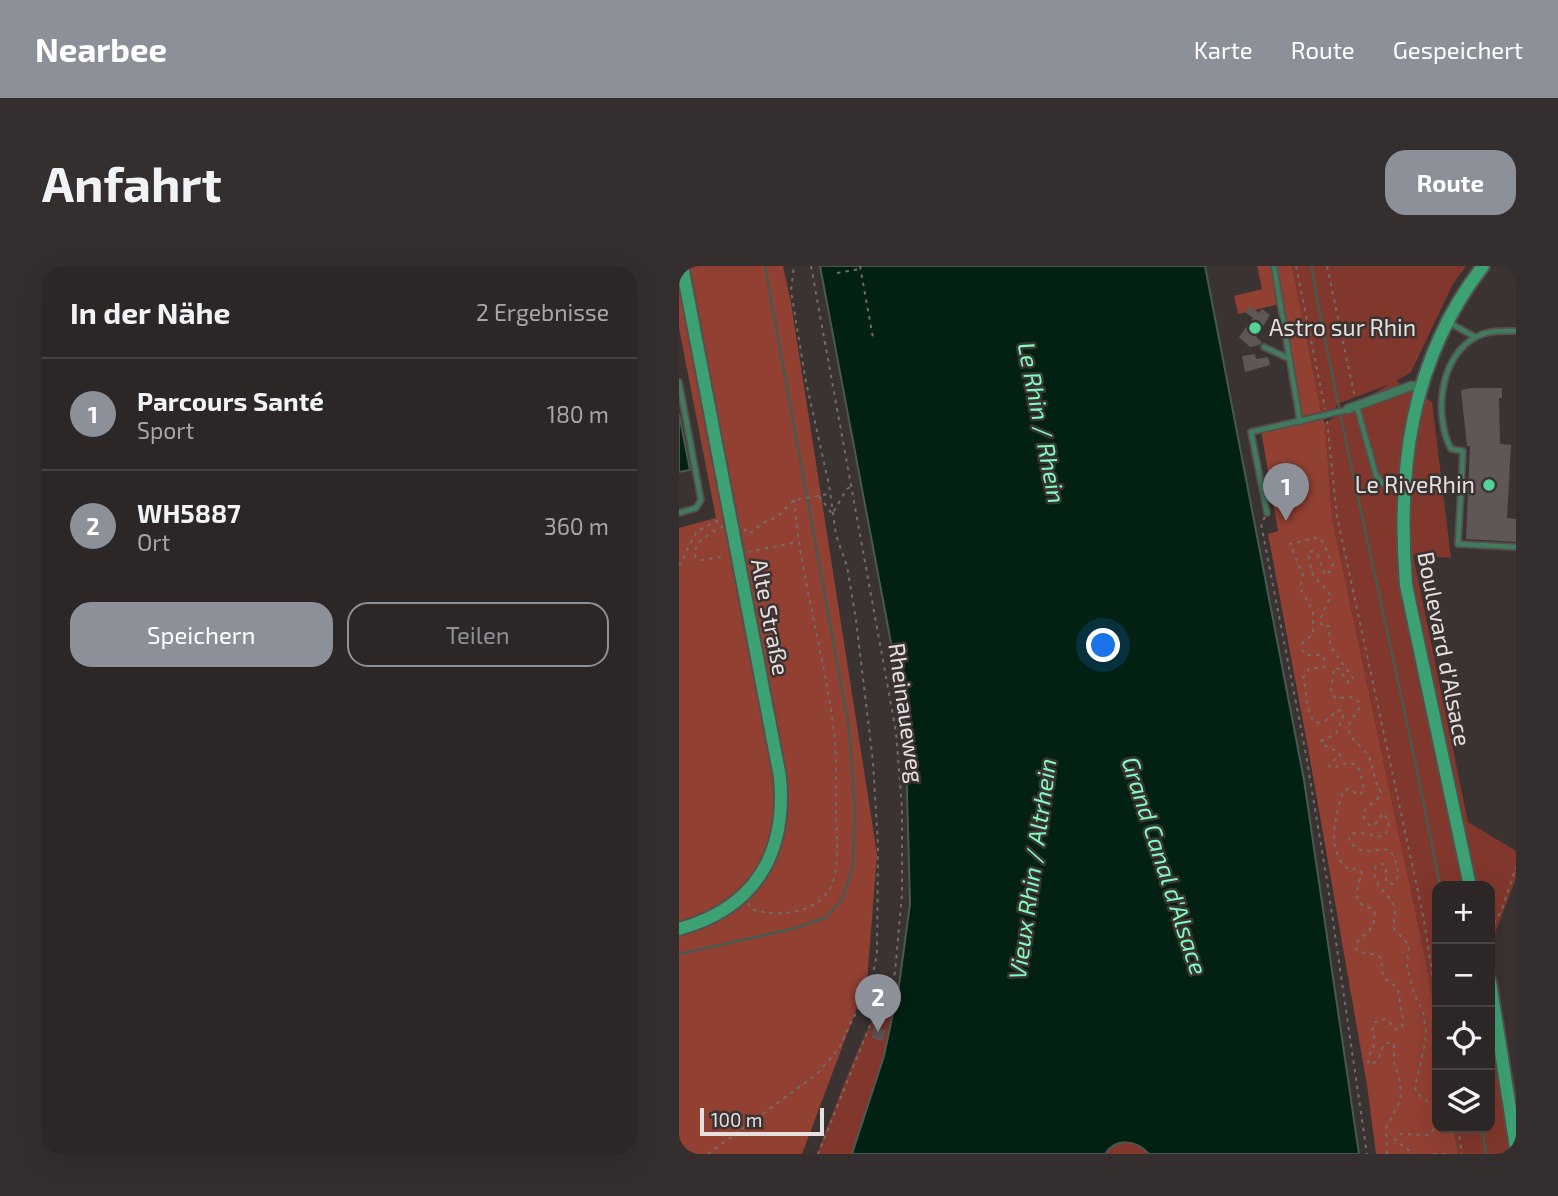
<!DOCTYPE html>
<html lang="de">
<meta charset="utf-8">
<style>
body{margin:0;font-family:"Exo 2",sans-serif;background:#342e2e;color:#f1f3f6}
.controls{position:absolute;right:21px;bottom:21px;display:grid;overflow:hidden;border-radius:14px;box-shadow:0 7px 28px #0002}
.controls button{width:63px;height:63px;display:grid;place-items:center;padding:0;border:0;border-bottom:2px solid #484343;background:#2c2626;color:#f1f3f6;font:35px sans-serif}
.scale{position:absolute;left:21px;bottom:18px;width:124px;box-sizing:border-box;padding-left:7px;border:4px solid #e5e0df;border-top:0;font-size:19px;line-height:24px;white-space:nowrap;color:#e5e0df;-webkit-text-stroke:5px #3b3332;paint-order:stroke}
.you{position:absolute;left:425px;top:380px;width:24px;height:24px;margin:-18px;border:5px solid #fff;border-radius:50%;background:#1a73e8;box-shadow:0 0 0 10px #1a73e833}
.badge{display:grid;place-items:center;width:46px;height:46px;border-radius:50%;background:#8c9099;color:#fff;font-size:23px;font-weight:700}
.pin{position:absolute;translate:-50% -58px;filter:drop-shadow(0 2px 4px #0008)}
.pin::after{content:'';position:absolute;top:37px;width:24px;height:21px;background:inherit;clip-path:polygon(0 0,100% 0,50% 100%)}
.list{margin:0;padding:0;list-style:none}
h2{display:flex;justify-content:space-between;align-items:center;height:91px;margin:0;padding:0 28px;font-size:30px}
h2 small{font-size:23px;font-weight:400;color:#a6a5a7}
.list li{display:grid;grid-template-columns:46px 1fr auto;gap:21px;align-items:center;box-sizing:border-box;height:112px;padding:0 28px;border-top:2px solid #484343}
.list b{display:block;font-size:26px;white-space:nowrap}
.list p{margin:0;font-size:23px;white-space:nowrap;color:#a6a5a7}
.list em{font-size:23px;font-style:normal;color:#a6a5a7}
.actions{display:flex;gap:14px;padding:21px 28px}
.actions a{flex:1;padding:16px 0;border:2px solid #8c9099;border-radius:21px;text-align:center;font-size:24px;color:#8c9099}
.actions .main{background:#8c9099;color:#fff}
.icon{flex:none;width:38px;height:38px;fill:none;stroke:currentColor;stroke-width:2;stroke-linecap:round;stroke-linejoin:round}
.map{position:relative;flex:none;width:837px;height:888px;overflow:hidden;border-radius:21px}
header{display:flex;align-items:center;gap:42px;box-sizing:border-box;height:98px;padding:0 35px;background:#8c9099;color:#fff}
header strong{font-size:33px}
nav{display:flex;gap:38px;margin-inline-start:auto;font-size:24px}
.intro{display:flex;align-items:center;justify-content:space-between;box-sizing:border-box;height:168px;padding:0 42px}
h1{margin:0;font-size:49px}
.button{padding:18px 32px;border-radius:21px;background:#8c9099;color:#fff;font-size:24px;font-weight:700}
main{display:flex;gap:42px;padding:0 42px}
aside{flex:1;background:#2c2626;border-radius:21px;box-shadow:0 7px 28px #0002}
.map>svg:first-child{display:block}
.green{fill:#81372b}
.forest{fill:#924032}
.water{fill:#032113;stroke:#475a50;stroke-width:2}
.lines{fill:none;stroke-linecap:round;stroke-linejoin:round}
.stream{stroke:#475a50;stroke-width:2.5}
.building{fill:#5f5755}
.lane-casing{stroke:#564f4e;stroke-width:8}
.street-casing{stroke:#564f4e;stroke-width:11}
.secondary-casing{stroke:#564f4e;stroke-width:16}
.path{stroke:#736c6b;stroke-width:2;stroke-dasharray:3.5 5;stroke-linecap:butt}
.lane{stroke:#417b5d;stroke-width:4.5}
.street{stroke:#417b5d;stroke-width:8}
.secondary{stroke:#3da273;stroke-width:12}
.poi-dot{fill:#52d397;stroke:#3b3332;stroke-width:2.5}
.labels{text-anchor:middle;stroke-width:5;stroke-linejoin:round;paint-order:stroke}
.poi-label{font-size:23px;fill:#e5e0df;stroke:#3b3332;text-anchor:start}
.street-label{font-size:23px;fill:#e5e0df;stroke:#3b3332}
.water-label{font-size:24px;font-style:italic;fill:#7efcbe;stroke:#3b3332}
</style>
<header>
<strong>Nearbee</strong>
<nav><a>Karte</a><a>Route</a><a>Gespeichert</a></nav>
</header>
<div class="intro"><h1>Anfahrt</h1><a class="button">Route</a></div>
<main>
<aside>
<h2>In der Nähe<small>2 Ergebnisse</small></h2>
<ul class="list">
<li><span class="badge">1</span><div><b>Parcours Santé</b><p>Sport</p></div><em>180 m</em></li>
<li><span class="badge">2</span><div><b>WH5887</b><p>Ort</p></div><em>360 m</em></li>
</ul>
<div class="actions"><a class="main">Speichern</a><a>Teilen</a></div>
</aside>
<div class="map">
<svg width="837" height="888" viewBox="0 0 837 888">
<rect width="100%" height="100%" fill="#3b3332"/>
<path class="green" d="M613,0H787L774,18L732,106L717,115L753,136L772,292L734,289L789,556L837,585V612L812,678L837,848V888H779L775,862H811V620H758V763L747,696L653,252L646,157L711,118L658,138L654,148L643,151Z
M220,719L205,790L173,888H138C151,857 194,730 220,719Z
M441,876H455L470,888H426L434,880Z"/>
<path class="forest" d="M0,0H104L112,37L198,588L188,715L123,888H0V262L37,252L0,62Z
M578,0H613L642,146L623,150L604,37L559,48L555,30L583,23Z
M643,151L646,157L653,252L747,696L758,763V862H775L779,888H697L688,819L631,493L589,268L599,265L582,164Z"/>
<path class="water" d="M141,0H526L625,514L680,888H470C458,874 437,871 426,888H173L205,790L220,719L231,638L226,451Z
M0,148L11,204L0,206Z"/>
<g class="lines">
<path class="stream" d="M632,0C670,208 722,413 761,620
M0,688L117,662L147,651L163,634L174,600L176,544L170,462L86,0
M803,862L807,888"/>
</g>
<path class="building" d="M571,40L580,47L583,43L591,49L577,71L583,76L580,79L571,81L560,71L574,52L566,46Z
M576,88L577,93L589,91L591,99L566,106L563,90Z
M793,122H823V132H820L821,178L832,179L828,252L837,253V276L787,273L791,180H788L782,124Z
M194,760L207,764L203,775L193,772Z"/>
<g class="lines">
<g class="lane-casing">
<path id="lane" d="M595,0L621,156
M769,56L796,71
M837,65C824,65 811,64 799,70C761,88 754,148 772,183L784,185L779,278L837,281
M585,81L609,92
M0,116L22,234L17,242L0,247
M678,141L697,209L704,218L725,221
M588,247L572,166L668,144"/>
</g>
<g class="street-casing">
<path id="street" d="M669,143L732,120L741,121"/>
</g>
<g class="secondary-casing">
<path id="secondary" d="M791,620L727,319C718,204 731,94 804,0
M0,663C76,642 108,588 101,511L3,0
M811,716L837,881"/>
</g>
<path class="path" d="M132,0L217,466L223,542V628L216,706L212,722L193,754L139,888
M181,0L194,72
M617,0L646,143
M648,0L676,132
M158,7L181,3
M648,155L658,250L744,649L758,738
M140,230L153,248L168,223L173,220
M586,251L582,258L626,483L649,621L688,888
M44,260C32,268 19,272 15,287L17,292L23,294L46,290
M65,263L70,268L84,257L98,251L115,234L149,228
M69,286L118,276
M0,300L18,265L42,253
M69,637L72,643C97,651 134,649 150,624C161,607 158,570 157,551C157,523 158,493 155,465C145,388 122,312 115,234
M811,665L823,643L837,601
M779,862L783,888
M29,888L138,808L159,784L193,713L198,687L199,579L194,496L177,354L168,300L157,269L150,219L127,116L112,25L115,0
M708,888L707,862L720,837L722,828L721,815L715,796V779L712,776L705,778L700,791L693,799L689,796C689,789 693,786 695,779C698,766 684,755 708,753L716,763L723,762L724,753L719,725L716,720L704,711C701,684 705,691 680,686L676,681C682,666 695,669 696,647L692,642C673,639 677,622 683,607L679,603H669C646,584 657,549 664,525L669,523L681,529L685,524L681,505L676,498L668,497L653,502L650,500L651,497L661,490L660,486L645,479L642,475L657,468L665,448L660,444L646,455L637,457C625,447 629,427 624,412L630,403L645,401L647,397L643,389H627L623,384V378L634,368V345L621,322L624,309L611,278L635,272L642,273L654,298L651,305L646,309L639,289L633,285L629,287L633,307L652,330L640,355L644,360H650L651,380L674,412L670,417L660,403L655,402L652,426L656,432L673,431L680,436C682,448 670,451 670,461C669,474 683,479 689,489C695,500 694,514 702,526C700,537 686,538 684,550L689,558L693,560L699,555L704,547L710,555C709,584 689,562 672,568L670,575C686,593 694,581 711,584L716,593L720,609L714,618L707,615V602L705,598L697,600C690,617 710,627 715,640C718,647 713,656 715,663L730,679L728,701L736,730L744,745L747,766L746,778L736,821L737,826L756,842V861L750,869L721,868L716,874L735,888
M754,888H766"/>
<use href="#lane" class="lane"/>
<use href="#street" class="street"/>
<use href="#secondary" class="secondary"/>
</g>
<g class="poi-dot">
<circle cx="576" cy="62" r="7"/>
<circle cx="810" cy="219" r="7"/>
</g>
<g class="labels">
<g class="poi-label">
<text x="590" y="70">Astro sur Rhin</text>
<text x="796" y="227" text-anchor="end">Le RiveRhin</text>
</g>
<g class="street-label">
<text transform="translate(91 351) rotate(79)" y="8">Alte Straße</text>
<text transform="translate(765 383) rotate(79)" y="8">Boulevard d'Alsace</text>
<text transform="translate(227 447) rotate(82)" y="8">Rheinaueweg</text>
</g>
<g class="water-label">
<text transform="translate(362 157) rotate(79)" y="8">Le Rhin / Rhein</text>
<text transform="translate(485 600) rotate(72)" y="8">Grand Canal d'Alsace</text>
<text transform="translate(354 603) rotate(-82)" y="8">Vieux Rhin / Altrhein</text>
</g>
</g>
</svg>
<div class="controls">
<button>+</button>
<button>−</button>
<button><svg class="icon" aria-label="locate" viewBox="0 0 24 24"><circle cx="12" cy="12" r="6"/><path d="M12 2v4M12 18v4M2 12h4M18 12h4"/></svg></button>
<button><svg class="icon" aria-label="layers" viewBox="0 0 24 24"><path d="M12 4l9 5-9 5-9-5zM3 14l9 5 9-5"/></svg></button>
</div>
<div class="scale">100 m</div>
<div class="you"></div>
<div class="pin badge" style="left:607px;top:255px">1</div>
<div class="pin badge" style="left:199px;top:766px">2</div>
</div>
</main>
